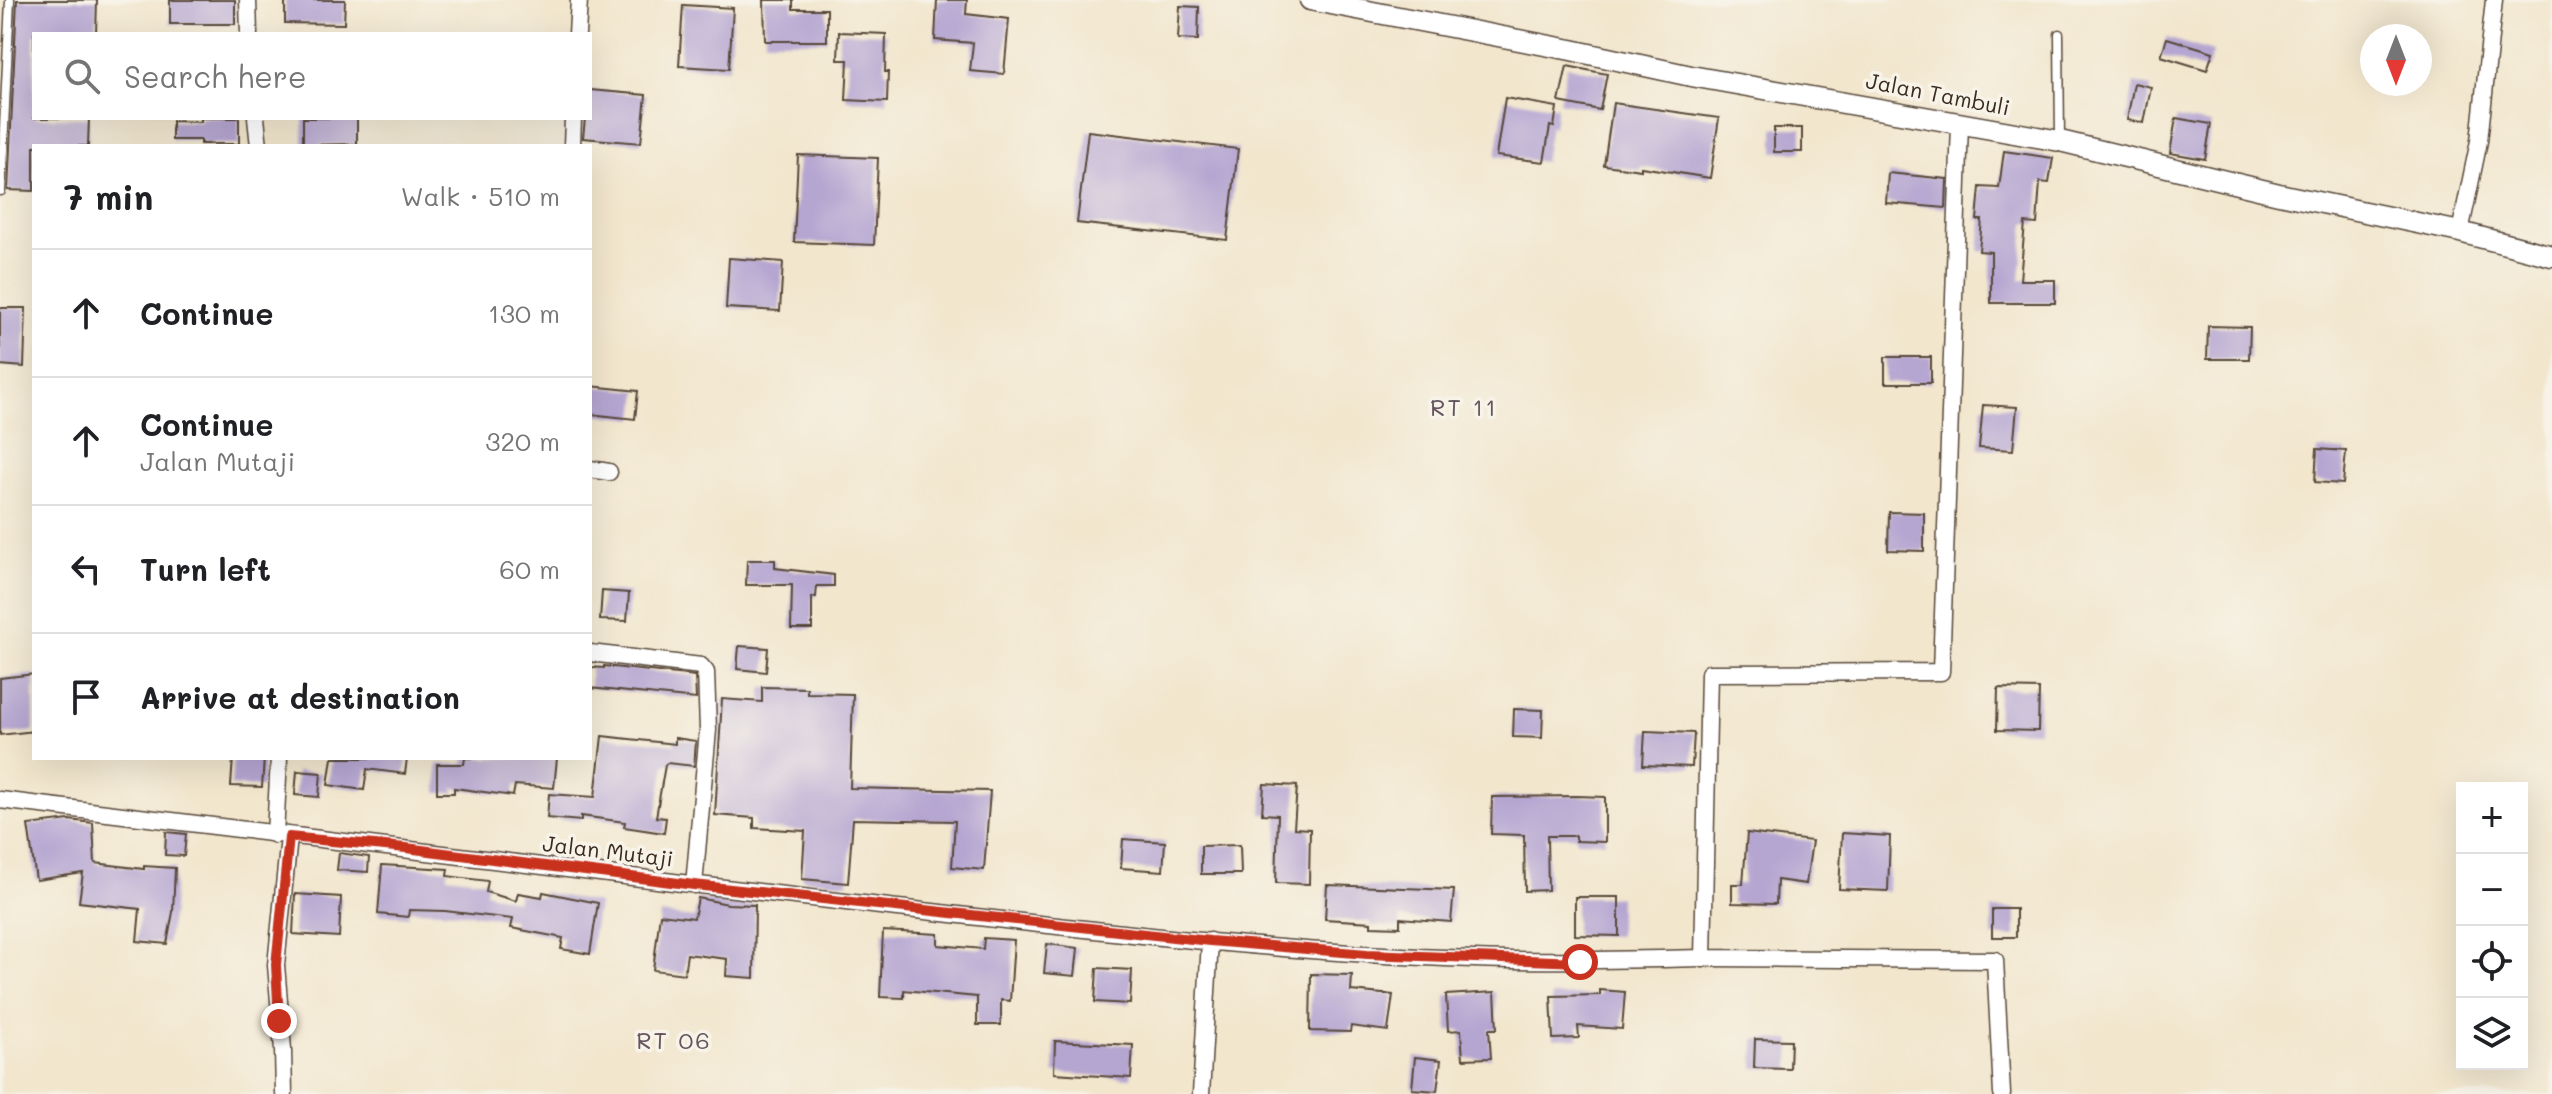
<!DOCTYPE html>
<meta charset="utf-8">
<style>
body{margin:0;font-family:Mali,sans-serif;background:#f6f6f6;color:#202124}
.controls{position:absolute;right:24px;bottom:24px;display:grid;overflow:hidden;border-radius:0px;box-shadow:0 8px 32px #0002}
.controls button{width:72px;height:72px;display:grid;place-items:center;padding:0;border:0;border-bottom:2px solid #e0e0e0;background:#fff;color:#202124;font:40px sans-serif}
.compass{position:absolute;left:2360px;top:24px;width:72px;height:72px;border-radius:50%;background:#fff;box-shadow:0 8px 32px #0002;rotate:180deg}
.stop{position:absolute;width:24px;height:24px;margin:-18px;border:6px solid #c8321e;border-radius:50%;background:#fff}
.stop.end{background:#c8321e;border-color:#fff;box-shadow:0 2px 8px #0008}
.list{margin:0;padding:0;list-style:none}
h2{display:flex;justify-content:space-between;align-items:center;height:104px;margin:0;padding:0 32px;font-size:34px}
h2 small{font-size:26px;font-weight:400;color:#757577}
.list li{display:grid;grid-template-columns:52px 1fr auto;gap:24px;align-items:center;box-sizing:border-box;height:128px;padding:0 32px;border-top:2px solid #e0e0e0}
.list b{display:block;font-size:30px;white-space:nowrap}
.list p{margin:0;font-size:26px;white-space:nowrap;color:#757577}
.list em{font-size:26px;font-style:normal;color:#757577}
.icon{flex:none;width:44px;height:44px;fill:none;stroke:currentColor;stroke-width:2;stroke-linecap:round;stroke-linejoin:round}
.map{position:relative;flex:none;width:2552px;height:1094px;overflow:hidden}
.search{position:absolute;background:#fff;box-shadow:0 8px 32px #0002;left:32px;top:32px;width:560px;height:88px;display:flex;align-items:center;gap:20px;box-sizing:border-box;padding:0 28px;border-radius:0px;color:#757577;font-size:30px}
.panel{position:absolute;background:#fff;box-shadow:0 8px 32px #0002;left:32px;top:144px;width:560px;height:616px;border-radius:0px}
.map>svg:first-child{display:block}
.building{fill:#b5a5d1}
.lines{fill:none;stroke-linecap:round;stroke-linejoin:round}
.service-casing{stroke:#564638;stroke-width:11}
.minor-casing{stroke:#564638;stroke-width:19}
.tertiary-casing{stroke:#564638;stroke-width:23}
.service{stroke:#fff;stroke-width:8}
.minor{stroke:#fff;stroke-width:16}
.tertiary{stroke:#fff;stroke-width:20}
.route{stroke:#c8321e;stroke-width:10}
.labels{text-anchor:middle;stroke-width:7;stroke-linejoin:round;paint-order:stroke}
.street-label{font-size:22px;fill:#3b2a1e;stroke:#f7f3e8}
.neighbourhood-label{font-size:24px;letter-spacing:2px;fill:#66555d;stroke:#f7f3e8}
</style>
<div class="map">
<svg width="2552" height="1094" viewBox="0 0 2552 1094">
<rect width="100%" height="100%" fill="#f7f3e8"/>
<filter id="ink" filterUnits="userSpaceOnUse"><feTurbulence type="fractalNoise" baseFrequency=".0125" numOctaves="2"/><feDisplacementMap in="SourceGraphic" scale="16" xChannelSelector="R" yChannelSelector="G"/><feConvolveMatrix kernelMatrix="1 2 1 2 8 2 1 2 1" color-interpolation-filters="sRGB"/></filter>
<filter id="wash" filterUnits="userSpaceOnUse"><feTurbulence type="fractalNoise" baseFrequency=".006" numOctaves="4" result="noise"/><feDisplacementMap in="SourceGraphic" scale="32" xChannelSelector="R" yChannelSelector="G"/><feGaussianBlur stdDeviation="1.8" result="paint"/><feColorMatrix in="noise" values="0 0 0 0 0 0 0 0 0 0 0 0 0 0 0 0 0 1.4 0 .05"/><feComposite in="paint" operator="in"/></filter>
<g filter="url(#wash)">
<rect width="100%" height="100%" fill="#f2e6cd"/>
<g id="blocks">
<path class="building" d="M17,0H97L96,34H34V118H89L88,146H34V191L8,190Z
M170,0H235V24H170Z
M285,0H345L344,24L285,23Z
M764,0H793V9H827V41H765Z
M937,0H967L966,14L1009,19L1004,74L970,71L973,43L935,40Z
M683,5L733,8L729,69L679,66Z
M1180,6L1199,7L1198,40L1178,39Z
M839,32L886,34L885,72H888L887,102L846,100L848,60H838Z
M2167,38L2213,52L2207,70L2161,56Z
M1567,66L1607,74L1600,110L1559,102Z
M2134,83L2151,87L2144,123L2127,120Z
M590,90L646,95L641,143L583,138L585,118H590Z
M1505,98L1557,107L1554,127L1550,126L1544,162L1496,156Z
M1613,103L1719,118L1710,178L1641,167V170L1604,165Z
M201,118H239V144H201V140H172V121L201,122Z
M303,118H357V144L303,145Z
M2176,118L2211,124L2205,159L2170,153Z
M1774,128H1802V152H1774Z
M1088,131L1238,149L1227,240L1077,223Z
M2004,151L2053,158L2049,183L2040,182L2037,224L2025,223L2020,280H2055V303H1991V252L1979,251L1982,220H1977L1980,187L1999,188Z
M798,155L878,158L874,245L794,242Z
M1888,173L1947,179L1946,208L1886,203Z
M729,258L783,262L780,311L726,308Z
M0,308H26L24,367L0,365Z
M2208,326L2250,327L2249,359H2207Z
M1885,357H1931V383H1885Z
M590,386L638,391L635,419L590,414Z
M1983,405L2017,407L2013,450L1979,448Z
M2317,449L2346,451L2343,484L2315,482Z
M1889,512L1924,513V551L1888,550Z
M747,560H775V568L834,575V586H817L816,597H812V629H791L792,585H746Z
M602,591L629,593L627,621L600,620Z
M739,646L768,648L766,672L737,669Z
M604,666L695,676L696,699L590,688V667L604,668Z
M34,674V731L0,735V678Z
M762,687L807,688V693L853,694L850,788L990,791L984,870L952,867L955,821L853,819L848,883L802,879L805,831L754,828V818L715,815L722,699L762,702Z
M1998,688L2039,689L2038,731L1997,730Z
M1514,709L1543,710L1542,738L1513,737Z
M1645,731L1694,733L1692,767L1643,765Z
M602,736L675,744V738L696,741L694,766L667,763L665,765L656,817L666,818L664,833L624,827L625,822L581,816V821L547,818L549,794L595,797Z
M233,758H264L262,787L231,786Z
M332,758H407L405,774L367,769L364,790L328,785Z
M465,758H557L554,788L515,785L513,796L454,788V793H437V764H464Z
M297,771L321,773L319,797L295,795Z
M1264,784L1297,786L1294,828L1310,829L1309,884L1276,883L1278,815L1262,814Z
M1577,796L1605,797V842L1576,841V836H1547L1548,890L1525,891L1524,835L1491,834L1492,797Z
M69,820L93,823L95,863L144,869V866L175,868L173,912L167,944L137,941L140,909L79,902L83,873L36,880L28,825Z
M166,832L186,834L184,856L165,855Z
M1747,833L1812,841L1806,884L1777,880L1776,904L1732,903V884H1743Z
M1842,833L1890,836L1888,891L1839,889Z
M1123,839L1165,842L1163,871L1121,868Z
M1240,845L1241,874H1201V846Z
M339,853L369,857L368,872L337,870Z
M382,865L448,869L447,876L488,881L486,892L516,901L518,893L542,897L543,892L598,903L590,954L561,949L563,938L511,928L513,919L445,911L409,910L408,917L378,914Z
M1327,885L1454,890L1451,922L1400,918V927L1371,926V922L1325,919Z
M295,894L341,897L339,937L293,934Z
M1575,897H1619V936L1575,935Z
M698,898L728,904L755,905L754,978L726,976L727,959L687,954L684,974L653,970L660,914L694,918Z
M1992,909H2016V937H1992Z
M883,931L938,934V945L983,949L984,938L1014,940L1010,1001L1001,1000V1025H977V997L904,990V998L880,997Z
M1047,944L1078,948L1075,976L1044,973Z
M1097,968L1132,970L1130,1004L1095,1002Z
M1311,974L1352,975L1351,991L1393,995L1388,1031L1351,1026L1350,1032L1310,1031Z
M1600,990L1625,992L1622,1029L1578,1026L1579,1038L1553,1039L1551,996L1600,995Z
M1495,992L1497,1029H1489L1491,1058L1463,1059L1461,1030L1448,1031L1446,995Z
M1755,1039L1791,1040L1790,1069L1754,1068Z
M1055,1041L1133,1045L1131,1078L1054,1073Z
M1415,1057L1441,1060L1437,1091L1412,1089Z"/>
</g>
</g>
<g filter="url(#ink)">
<use href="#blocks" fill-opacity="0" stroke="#564638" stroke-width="2"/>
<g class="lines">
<g class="service-casing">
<path id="service" d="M2059,34L2060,140
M1,191L10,0"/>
</g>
<g class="minor-casing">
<path id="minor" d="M248,0L249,34
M577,34L579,0
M256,118L259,146
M572,146L573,118
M2460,232L2479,141L2494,0
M590,469L609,472
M590,653L701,666L706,672L708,730L694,885
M0,800C287,836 575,871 863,904C1056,926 1251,950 1445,958C1532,962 1617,960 1703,958L1709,673L1941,672L1960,124
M275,835L279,758
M1703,958L1995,960L2002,1094
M284,1094L283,1050L276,965L289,837
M1201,1094L1210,941"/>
</g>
<g class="tertiary-casing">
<path id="tertiary" d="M1310,0L1571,50L1691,76L2060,141L2279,194L2460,232L2552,256"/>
</g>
<use href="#service" class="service"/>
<use href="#minor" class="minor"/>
<use href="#tertiary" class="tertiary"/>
</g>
</g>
<g class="lines" filter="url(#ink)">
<path class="route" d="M279,1021L276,965L289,837L406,848L694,885L1210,941L1367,954L1580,962"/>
</g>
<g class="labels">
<g class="street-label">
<text transform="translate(1938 94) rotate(11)" y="8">Jalan Tambuli</text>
<text transform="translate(608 851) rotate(7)" y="8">Jalan Mutaji</text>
</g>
<g class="neighbourhood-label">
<text x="1464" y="416">RT 11</text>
<text x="674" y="1049">RT 06</text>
</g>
</g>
</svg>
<div class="controls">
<button>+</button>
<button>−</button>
<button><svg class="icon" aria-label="locate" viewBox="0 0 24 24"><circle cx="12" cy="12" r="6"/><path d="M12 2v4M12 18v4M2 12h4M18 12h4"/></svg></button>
<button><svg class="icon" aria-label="layers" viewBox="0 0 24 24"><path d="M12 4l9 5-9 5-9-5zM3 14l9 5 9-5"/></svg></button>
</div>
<svg class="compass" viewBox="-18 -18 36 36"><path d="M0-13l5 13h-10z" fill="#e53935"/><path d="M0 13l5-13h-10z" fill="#757577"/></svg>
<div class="stop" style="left:1580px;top:962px"></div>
<div class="stop end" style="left:279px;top:1021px"></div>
<div class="search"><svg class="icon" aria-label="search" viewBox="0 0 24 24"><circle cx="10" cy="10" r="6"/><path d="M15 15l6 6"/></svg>Search here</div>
<section class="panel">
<h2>7 min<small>Walk · 510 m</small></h2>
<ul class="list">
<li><svg class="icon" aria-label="ahead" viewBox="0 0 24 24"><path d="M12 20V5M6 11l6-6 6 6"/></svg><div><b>Continue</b></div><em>130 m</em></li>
<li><svg class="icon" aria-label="ahead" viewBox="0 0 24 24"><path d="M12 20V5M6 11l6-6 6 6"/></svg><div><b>Continue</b><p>Jalan Mutaji</p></div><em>320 m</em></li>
<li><svg class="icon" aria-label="left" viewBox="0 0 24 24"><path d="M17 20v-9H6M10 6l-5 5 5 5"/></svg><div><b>Turn left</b></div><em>60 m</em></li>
<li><svg class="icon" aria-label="arrive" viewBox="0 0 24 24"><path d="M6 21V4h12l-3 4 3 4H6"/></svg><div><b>Arrive at destination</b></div></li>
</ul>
</section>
</div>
